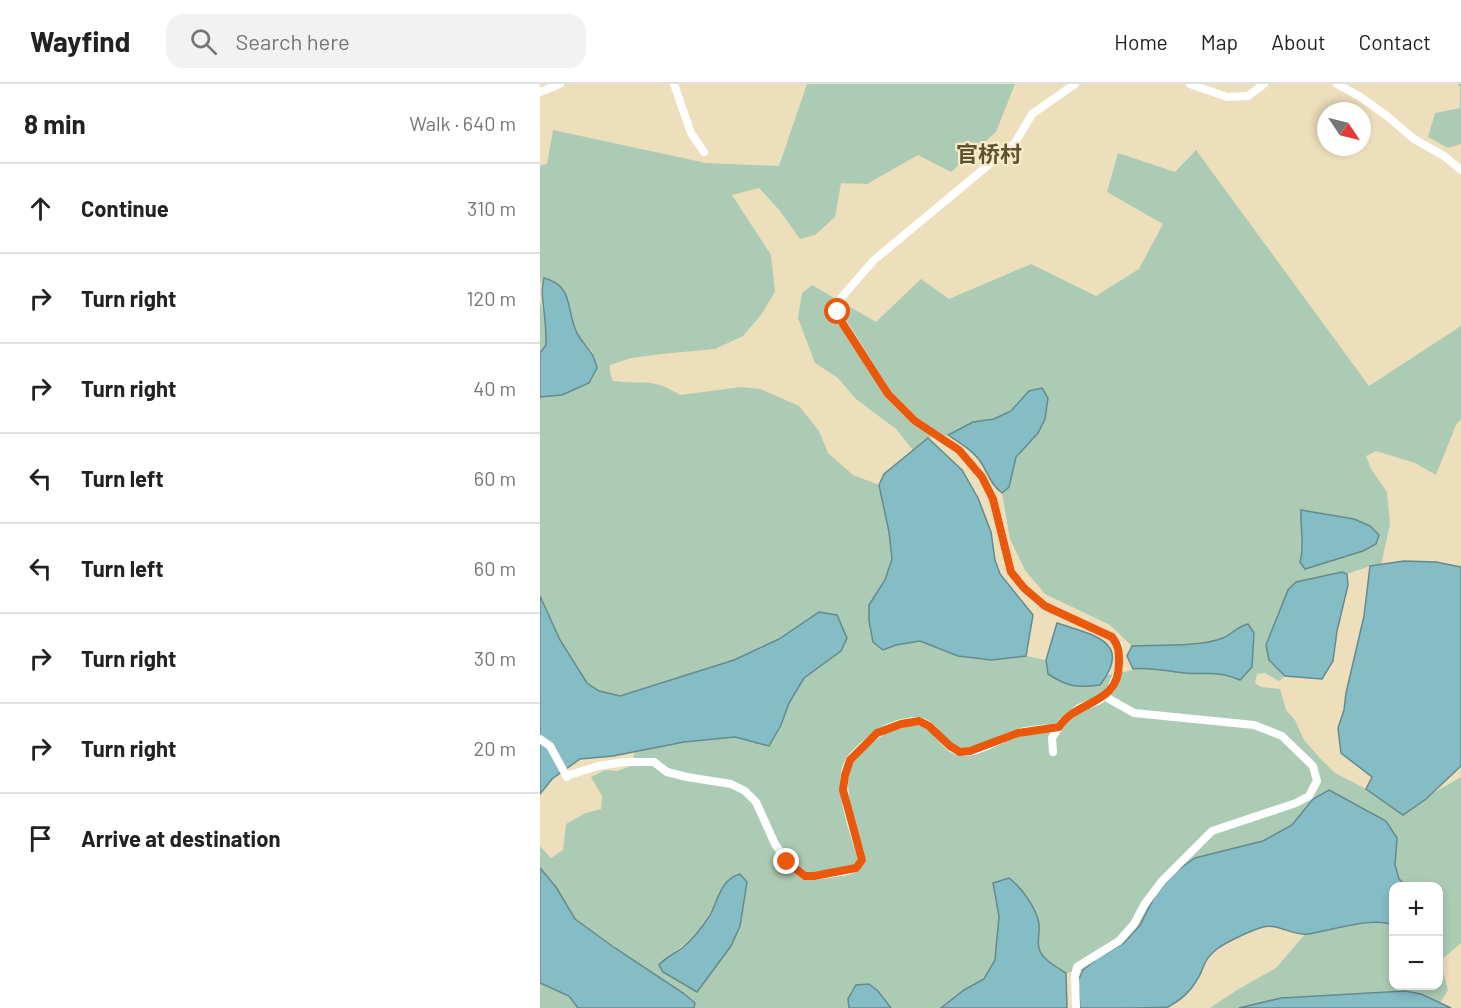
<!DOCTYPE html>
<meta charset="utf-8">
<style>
body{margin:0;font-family:Barlow,"Noto Sans SC",sans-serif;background:#f2f2f2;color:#222}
.controls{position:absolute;right:18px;bottom:18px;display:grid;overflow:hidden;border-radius:12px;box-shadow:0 3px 9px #0003}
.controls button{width:54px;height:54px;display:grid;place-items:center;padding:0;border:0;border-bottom:2px solid #e0e0e0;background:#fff;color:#222;font:30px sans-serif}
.compass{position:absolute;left:777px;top:18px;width:54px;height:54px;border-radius:50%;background:#fff;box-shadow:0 3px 9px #0003;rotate:125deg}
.stop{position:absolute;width:18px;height:18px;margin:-14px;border:4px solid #ea580c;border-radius:50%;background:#fff}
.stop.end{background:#ea580c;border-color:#fff;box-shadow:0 2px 6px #0008}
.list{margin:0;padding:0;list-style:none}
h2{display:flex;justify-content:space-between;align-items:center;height:78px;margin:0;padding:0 24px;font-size:26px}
h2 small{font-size:20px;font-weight:400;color:#767676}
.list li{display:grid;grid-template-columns:39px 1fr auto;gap:18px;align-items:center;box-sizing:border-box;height:90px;padding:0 24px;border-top:2px solid #e0e0e0}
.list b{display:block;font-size:22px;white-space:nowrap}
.list em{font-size:20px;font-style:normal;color:#767676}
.icon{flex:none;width:33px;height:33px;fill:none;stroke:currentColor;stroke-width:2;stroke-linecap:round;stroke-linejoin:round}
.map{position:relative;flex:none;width:921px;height:924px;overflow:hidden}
header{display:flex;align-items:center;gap:36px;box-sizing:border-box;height:84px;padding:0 30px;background:#fff;border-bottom:2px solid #e0e0e0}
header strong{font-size:28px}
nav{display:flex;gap:33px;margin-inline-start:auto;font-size:21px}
.search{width:420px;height:54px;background:#f2f2f2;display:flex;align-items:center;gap:15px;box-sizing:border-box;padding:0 21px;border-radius:18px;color:#767676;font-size:22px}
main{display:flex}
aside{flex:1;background:#fff}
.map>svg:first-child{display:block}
.green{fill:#accbb4;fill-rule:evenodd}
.water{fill:#85bdc6;stroke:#658a8d;stroke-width:1.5}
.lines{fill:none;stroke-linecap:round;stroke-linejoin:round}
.street{stroke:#fff;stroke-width:8}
.route{stroke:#ea580c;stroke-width:8}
.labels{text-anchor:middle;stroke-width:4.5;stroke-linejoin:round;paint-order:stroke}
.quarter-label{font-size:22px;font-weight:bold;fill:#5f5234;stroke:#fbecc9}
</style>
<header>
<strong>Wayfind</strong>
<div class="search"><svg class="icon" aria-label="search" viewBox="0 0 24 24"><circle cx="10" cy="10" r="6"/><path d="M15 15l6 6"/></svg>Search here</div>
<nav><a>Home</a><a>Map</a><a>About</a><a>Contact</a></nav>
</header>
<main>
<aside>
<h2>8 min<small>Walk · 640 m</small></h2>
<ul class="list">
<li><svg class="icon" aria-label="ahead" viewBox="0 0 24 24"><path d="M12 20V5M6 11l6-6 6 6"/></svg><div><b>Continue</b></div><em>310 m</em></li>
<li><svg class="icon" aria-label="right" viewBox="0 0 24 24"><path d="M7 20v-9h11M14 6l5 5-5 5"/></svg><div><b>Turn right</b></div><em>120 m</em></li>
<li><svg class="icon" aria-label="right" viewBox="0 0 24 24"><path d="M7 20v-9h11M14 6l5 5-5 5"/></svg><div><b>Turn right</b></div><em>40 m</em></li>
<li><svg class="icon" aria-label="left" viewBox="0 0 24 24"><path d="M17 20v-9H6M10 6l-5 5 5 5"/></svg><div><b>Turn left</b></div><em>60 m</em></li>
<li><svg class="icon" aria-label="left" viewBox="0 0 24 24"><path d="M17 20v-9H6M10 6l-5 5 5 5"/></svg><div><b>Turn left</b></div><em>60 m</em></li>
<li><svg class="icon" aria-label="right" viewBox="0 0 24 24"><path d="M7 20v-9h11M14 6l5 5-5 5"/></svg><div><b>Turn right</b></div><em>30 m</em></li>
<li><svg class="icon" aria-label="right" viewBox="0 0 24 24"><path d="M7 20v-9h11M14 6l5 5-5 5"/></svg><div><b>Turn right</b></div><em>20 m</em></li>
<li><svg class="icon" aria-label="arrive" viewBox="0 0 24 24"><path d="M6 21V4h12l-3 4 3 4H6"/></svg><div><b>Arrive at destination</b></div></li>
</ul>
</aside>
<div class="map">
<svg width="921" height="924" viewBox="0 0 921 924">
<rect width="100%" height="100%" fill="#eddebc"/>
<path class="green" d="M267,0H475L456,48L411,88L378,71L327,100L301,99L295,133L275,151L260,155L240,127L219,104L192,111L231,171L235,208L221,231L203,252L175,265L121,270L91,274L70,281V289L73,297C103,301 112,293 140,311L201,303L220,305L259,322L279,347L288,369L313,391L339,401C343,421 355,456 352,475C351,492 338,508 329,521L343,566L356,561L380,557L418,572L451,576L486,572L506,576L508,590L560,601L568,591L605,584L646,589L666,588L686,590L700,596L703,541L683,554L644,561L592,562L570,541L505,510L485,486L470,455L462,409L469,403L476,373L498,349L489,307L471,327L454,335L433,338L408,351L388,354L373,366L356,345L316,315L298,294L275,279L258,234L262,209L272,201L336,238L381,195L409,215L491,180L556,212L599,185L623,140L567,108L578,69L635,88L656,66L829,302L921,242V335L916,341L896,391L875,379L836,367L826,372L831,385L847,408L850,440L841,481L830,482L807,490L802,488L736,584L745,592L739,597L725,589L717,590L715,599L721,603L740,605L746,626L755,636L764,656L779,673L795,689L826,705L863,731L890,711L921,693V859L900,877L908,906L900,919L881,910L787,911L741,914L699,924H670L697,906L736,884L765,850L804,842L847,838L853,841L854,902H898V802H866L859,795L855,781L857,754L846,737L789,706L773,715L752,741L723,757L655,774L615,812L600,841L584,859L558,874L543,886L526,889L506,875L499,865V840L489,817L478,801L454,810L459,832L455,876L444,895L424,906L401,924H351L338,907L308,915L309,924H154L155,919L35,835L16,803L0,784V762L11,774L23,766L26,740L46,729L61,725L62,712L51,693L65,686L77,687L91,682L95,668L144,658L196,653L215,659L241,641L249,619L264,594L301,567L279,528L239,555L194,576L80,612L59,607L47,599L20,556L0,512V313L22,311L53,268C48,262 40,256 37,249C27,227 33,202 4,194L0,200V81L7,80L13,46L166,79L239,82ZM180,807L168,892L157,908L123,888L125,874C154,856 167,838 180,807Z
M917,0H921V60L908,64L888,53L895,29L920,24V3Z
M0,217L5,234L6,262L0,269Z
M0,899L29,912L38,924H0Z"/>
<path class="water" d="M4,194C36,202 25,229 38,251C47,266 52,264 57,284L49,299L22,311L0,313V269L6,261C6,253 6,245 5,237C4,222 0,208 4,194Z
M502,304L508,314L505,335L498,349L476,373L469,403L462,409C452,402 448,390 442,380C434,367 420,359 408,351L433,338L454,335L471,327L489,307Z
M388,354L422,386L438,414L451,448L455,476L460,490L493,531L486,572L451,576L418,572L380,557L356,561L343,566L333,558L329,537V521L345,496L352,475L349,448L339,401L344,390Z
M761,426L814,435L830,442L839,451L836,460L823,467L765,485L760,478C765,462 760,443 761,426Z
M864,477L896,478L921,483V682L886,715L863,731L826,705L832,693L801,669L798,644L804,626L806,609L824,532L830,482Z
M802,488L807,490L808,501L797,547L793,577L782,595L745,592L729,576L726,561L748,506L756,498Z
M0,512L20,556L47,599L59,607L80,612L194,576L239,555L279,528L297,531L307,554L301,567L264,594L249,619L241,641L229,662L195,653L144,658L73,672L40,675L12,695L0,710Z
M517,539C552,551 594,557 560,601C537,604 528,603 508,590L506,576Z
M708,540L714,549L712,583L700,596C677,586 667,591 644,589C626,587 610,583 593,585L587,572L592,562C617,561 660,563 683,554C692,550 698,542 708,540Z
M789,706L846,737L857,754L855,781L859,795L866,802H854L853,841C835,832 789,847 768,850C752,852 738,839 723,843C712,846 686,858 677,865C660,879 666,884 655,899C649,909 639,917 628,923C618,924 555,924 540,924L538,897L543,886L558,874L584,859L600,841L615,812L632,790L655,774L723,757L752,741L773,715Z
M0,784L16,803L35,835L75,864L143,909L155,919L154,924H38L29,912L0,899Z
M200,790L207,798L200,842L191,862L157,908L123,888L119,881C126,873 134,870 142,864C153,855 163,842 170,831C178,816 181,795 200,790Z
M469,794C482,804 496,823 499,840C500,848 497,857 499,864C501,875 517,883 526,889L527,924H401L424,906L444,895L455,876L459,832L453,799Z
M329,900L338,907L351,924H309L308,915L316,901Z
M865,907L881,910L911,924H699L741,914Z"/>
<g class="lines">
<path class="street" d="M134,0L151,49L164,68
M650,0L687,13L708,12L724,0
M797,0L819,12L847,32L874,55L904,72L921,86
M0,8L20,0
M0,655L10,662L27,693
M513,668L512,654L523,637L539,624L560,616L571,605L579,585V562L572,553L505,522L484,504L471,488L453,415L442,393L419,366L375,337L348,310L303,239L298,228L301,214L334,176L475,59L492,30L535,0
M26,692L58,682L84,678H114L127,688L147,693L191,700L205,707L216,718L235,760L247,778L265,792H274L307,787L316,784L322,776C315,749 293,699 311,674C317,667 324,661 331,655C341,645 362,637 377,637C396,638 403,666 422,668C440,669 460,654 478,649C491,645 506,645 519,643
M536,924L535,891L537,883L579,857L594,840L604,821L622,797L672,747L756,719L769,712L777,697L773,682L742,652L714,641L594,629L564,612"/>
</g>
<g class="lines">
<path class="route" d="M247,778L265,792H274L316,784L322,776L303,706L305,691L310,676L337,649L361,640L379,637L389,642L410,662L420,668L430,667L478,649L519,643C537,615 579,622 579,579C579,567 579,562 572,553L505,522L484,504L471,488L453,415L442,393L419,366L375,337L348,310L303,240L298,228"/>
</g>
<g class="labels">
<g class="quarter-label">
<text x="449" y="78">官桥村</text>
</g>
</g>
</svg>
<div class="controls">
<button>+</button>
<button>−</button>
</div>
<svg class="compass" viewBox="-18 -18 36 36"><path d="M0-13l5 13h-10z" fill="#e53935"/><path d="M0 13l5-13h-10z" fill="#767676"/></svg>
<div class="stop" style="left:298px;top:228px"></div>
<div class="stop end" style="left:247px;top:778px"></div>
</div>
</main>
